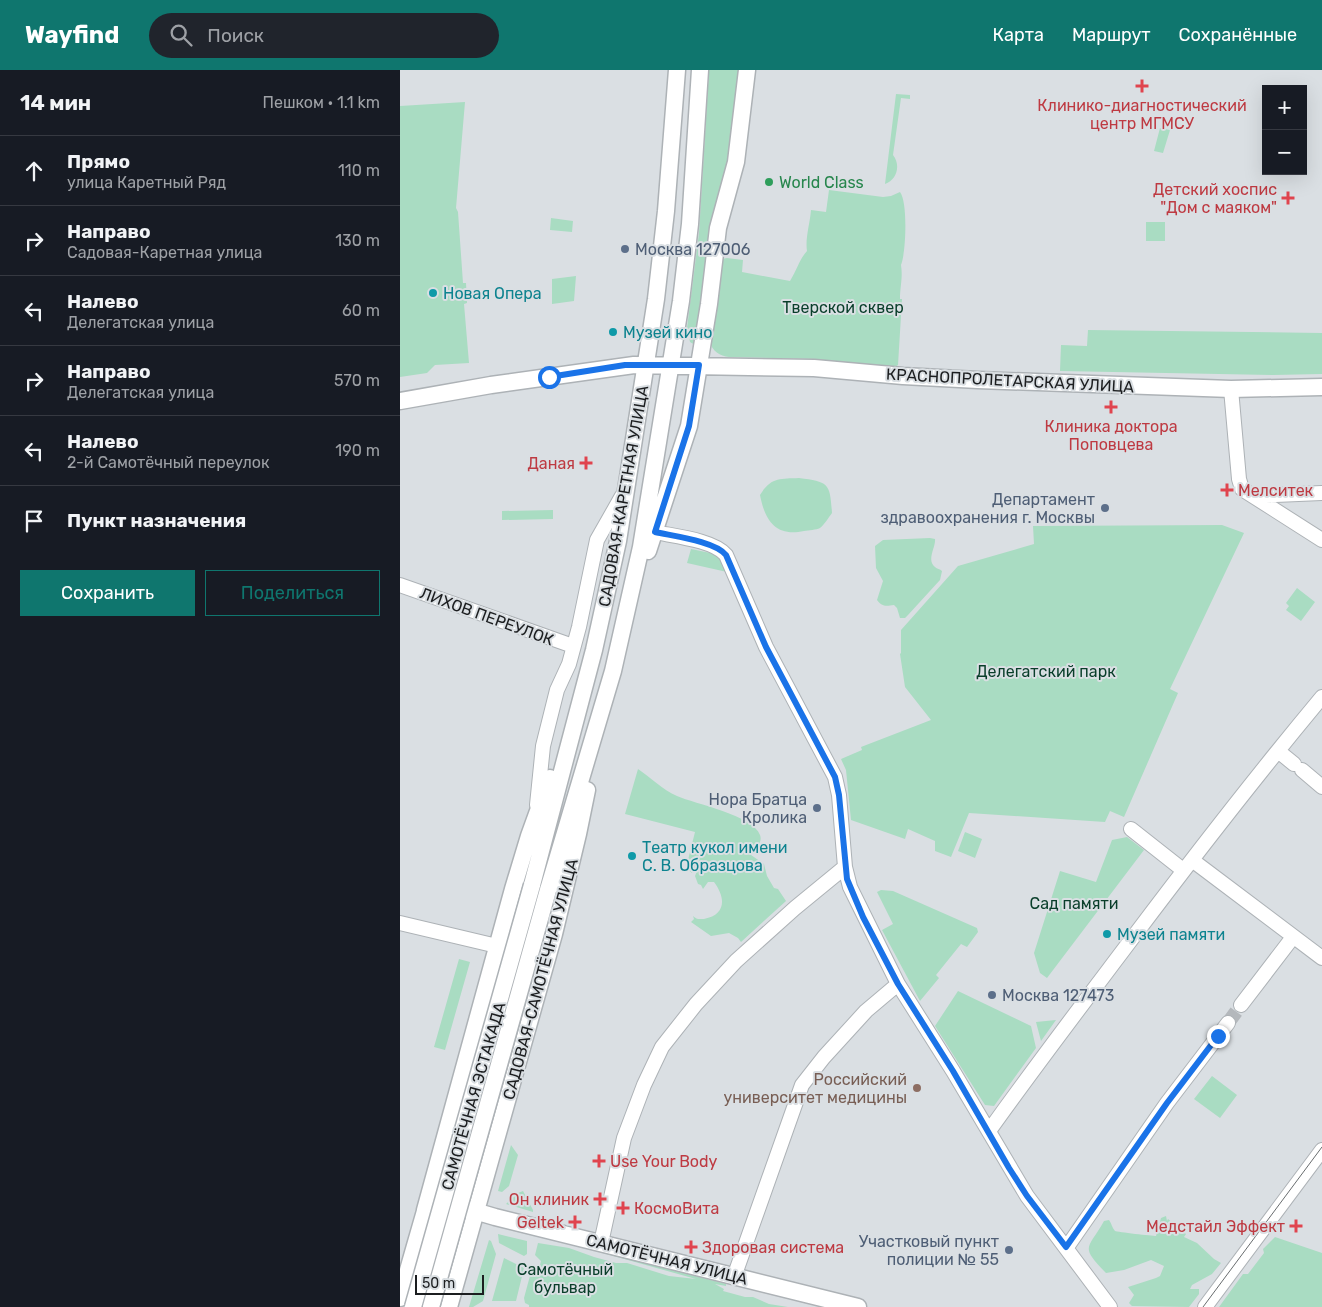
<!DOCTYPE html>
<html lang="ru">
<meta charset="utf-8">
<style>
body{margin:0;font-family:Rubik,sans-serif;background:#20242c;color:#f1f3f6}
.controls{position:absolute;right:15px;top:15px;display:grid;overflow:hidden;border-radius:0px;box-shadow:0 5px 20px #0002}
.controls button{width:45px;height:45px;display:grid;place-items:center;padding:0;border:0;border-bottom:1px solid #363941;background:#171b24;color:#f1f3f6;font:25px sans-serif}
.scale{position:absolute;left:15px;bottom:12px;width:69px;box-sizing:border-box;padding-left:5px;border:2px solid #1c1e20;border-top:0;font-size:14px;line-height:18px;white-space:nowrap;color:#1c1e20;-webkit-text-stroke:4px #dadfe3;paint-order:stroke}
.stop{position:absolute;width:15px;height:15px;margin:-11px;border:4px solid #1a73e8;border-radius:50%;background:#fff}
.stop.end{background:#1a73e8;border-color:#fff;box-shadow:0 1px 5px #0008}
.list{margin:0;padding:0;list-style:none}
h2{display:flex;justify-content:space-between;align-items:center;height:65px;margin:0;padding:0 20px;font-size:21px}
h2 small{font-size:16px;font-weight:400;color:#9ea1a6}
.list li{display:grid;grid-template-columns:32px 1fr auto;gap:15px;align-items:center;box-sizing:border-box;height:70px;padding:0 20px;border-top:1px solid #363941}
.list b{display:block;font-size:19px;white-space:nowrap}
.list p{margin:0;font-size:16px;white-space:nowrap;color:#9ea1a6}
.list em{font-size:16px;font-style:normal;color:#9ea1a6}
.actions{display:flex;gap:10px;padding:15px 20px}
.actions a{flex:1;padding:11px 0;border:1px solid #0f766e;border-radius:0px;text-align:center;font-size:18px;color:#0f766e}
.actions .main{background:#0f766e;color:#fff}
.icon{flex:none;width:28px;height:28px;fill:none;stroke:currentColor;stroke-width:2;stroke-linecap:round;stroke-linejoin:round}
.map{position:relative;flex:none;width:922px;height:1237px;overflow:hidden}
header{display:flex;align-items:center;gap:30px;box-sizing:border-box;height:70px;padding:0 25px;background:#0f766e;color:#fff}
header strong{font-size:24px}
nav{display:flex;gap:28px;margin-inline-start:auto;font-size:18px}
.search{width:350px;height:45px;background:#20242c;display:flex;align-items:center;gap:12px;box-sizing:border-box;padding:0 18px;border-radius:28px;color:#9ea1a6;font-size:19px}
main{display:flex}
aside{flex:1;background:#171b24}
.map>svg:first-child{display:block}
.green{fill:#a9dcc2}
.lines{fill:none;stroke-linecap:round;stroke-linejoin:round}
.minor-tunnel{stroke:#b4b8bc;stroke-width:14;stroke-dasharray:14 7;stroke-linecap:butt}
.minor-casing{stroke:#adb2b6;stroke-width:16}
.major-casing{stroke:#adb2b6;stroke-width:19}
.minor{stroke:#fff;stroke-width:14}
.major{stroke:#fff;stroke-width:16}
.tram{stroke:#696d6f;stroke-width:1}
.major-bridge-casing{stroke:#adb2b6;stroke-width:19;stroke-linecap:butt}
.major-bridge{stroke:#fff;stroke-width:16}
.route{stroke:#1a73e8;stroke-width:6}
.health-dot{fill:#e0444e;stroke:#dadfe3;stroke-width:2}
.leisure-dot{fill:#2e9e5b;stroke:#dadfe3;stroke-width:2}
.service-dot{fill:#5c6f8a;stroke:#dadfe3;stroke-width:2}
.culture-dot{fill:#0f9aa8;stroke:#dadfe3;stroke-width:2}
.education-dot{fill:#8d6e63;stroke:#dadfe3;stroke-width:2}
.labels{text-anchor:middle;stroke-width:4;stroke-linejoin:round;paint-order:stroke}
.health-label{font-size:16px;fill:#be3a42;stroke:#dadfe3;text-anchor:end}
.leisure-label{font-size:16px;fill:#27864d;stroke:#dadfe3;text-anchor:start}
.service-label{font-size:16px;fill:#4e5e75;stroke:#dadfe3;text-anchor:end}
.culture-label{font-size:16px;fill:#0d838f;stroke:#dadfe3;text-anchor:start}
.park-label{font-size:16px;fill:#093e2a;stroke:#dadfe3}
.street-label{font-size:16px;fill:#1c1e20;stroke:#dadfe3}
.education-label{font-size:16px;fill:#785e54;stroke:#dadfe3;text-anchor:end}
</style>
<header>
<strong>Wayfind</strong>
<div class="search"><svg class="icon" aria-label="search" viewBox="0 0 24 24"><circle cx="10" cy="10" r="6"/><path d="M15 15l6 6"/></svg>Поиск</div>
<nav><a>Карта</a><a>Маршрут</a><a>Сохранённые</a></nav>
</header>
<main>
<aside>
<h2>14 мин<small>Пешком · 1.1 km</small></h2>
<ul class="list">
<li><svg class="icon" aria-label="ahead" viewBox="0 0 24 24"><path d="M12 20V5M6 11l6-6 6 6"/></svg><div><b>Прямо</b><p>улица Каретный Ряд</p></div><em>110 m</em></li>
<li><svg class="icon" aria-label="right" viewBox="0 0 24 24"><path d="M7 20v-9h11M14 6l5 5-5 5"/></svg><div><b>Направо</b><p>Садовая-Каретная улица</p></div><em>130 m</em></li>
<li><svg class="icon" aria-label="left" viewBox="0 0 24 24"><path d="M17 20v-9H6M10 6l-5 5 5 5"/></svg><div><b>Налево</b><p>Делегатская улица</p></div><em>60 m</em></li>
<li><svg class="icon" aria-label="right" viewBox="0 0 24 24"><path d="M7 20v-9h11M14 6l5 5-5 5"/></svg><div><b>Направо</b><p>Делегатская улица</p></div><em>570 m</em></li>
<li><svg class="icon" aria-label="left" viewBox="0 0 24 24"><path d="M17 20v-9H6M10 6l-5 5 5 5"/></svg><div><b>Налево</b><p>2-й Самотёчный переулок</p></div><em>190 m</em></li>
<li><svg class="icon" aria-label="arrive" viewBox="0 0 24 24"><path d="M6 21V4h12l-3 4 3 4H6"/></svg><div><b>Пункт назначения</b></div></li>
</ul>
<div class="actions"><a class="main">Сохранить</a><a>Поделиться</a></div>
</aside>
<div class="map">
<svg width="922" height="1237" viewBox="0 0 922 1237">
<rect width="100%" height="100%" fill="#dadfe3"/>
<path class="green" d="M309,0H340L330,92L308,187L295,275L290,272L287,258L299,163Z
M496,24L510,25V29L501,28L493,85C501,95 497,110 485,114Z
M65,32L56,138L58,142L63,213H66L67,233L64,234L69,293L35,295L27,303L0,307V36Z
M760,58L770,60L763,83L754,81Z
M429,120L483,127L491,126L500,122C508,132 506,183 501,195C503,208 500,216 500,229H502L498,295L493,298L430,293L419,289L329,287C320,286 312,281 310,272L322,189L327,188L343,190L342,202L390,211C397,200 399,190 407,181C405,169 410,153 411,140L426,142Z
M151,148L173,151L172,162L150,160Z
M746,152H765V171H746Z
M176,206L174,231L152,234V209Z
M688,260L922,263V304L873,305L660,301L661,275L687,276Z
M399,408C429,412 430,413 432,443C429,447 424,455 420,458C416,460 409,460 404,461C376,467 365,451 360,425C371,407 380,409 399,408Z
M153,440V449L102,450V441Z
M822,455L844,463L770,619L778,623L724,747L710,741L705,752L569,743L551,787L535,781V771L508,759L505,769L451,750L446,700L441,689L462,680L461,677L531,650L505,617L500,584L501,583V560L558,496L634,474L633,456Z
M530,468L535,469C536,477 526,490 535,497C537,499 540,499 542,501L540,510L508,545L505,548H500L497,538L494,535C486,536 482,537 477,530L483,511L476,498L475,476L483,470Z
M291,479L320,485L327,502L287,493Z
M897,518L915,532L901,551L886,540L889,536L886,533Z
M238,699C250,707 263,720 277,726C295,734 353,745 360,765C363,773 355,779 351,785L364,794L367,806L374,818L378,819L386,831L341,872L338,868L329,863L311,866L291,852L294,849L293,846C297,850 299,849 304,849C326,845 326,828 314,812H308L303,819L301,815L298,814L295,806L297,801L294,800L292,803L286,798L295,762L225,744Z
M565,762L582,769L575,788L558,781Z
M727,767L744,780L647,908L640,903L634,883L660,801L696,812L712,770Z
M481,820L493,821L577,858L578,862L567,877L561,874L536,905L539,908L520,931L482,860L493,854L477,822Z
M59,889L70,892L45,980L34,977Z
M558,921L631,956L636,978L594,1036L585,1035L535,956Z
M656,950L641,971L636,952Z
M812,1006L837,1025L820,1048L794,1029Z
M111,1075L118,1085L109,1116L102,1122L98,1121Z
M123,1121L133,1140V1142L106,1134L118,1123Z
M766,1146L767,1151L768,1149L786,1164L784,1167L797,1173L814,1189L821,1193L812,1204L792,1215L790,1219H799V1224L789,1237L732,1236L729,1233L734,1225L728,1217L756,1208L760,1206L764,1196L751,1190L724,1200L706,1203C679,1175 688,1180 704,1151L709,1150C712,1154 712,1158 715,1161C717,1162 753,1166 756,1166L761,1148Z
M98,1164L127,1171V1184L124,1186L99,1173Z
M875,1167L922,1183V1237H819L843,1204H848L864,1183L863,1179Z
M149,1168L326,1214V1216L315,1214L324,1219L323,1221L345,1227H353L369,1234L388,1237H129V1235L125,1233L124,1228L131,1202L133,1199H139L141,1191L135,1185L138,1173L169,1178L194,1187L216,1193H227L269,1206L296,1209Z
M89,1170L91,1171L96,1184L83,1231L73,1237H69Z
M104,1188L124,1198L116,1231H92Z"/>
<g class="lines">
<path class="minor-tunnel" d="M828,953L841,935"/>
<g class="minor-casing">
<path id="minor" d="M831,319L839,409L842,419L922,470
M854,426L922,423
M255,462C273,466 314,470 326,485L366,577L435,707L439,725L445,797L450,817L498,914L553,1001L627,1126L710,1237
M0,515L173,576
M878,681L894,694
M902,700L922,717
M137,735L143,676L157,620L169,594L179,557L197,470L222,426
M731,759L783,800
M792,790L922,888
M0,853L97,876
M841,935L893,867
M589,1061C636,995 685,931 734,866C795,785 857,705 922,627
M201,1173L224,1068L244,1015L262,977L296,934L336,891L395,838L445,797
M667,1177L767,1033L828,953
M334,1207L402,1015L424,987L466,941L498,914
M805,1237L922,1080"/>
</g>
<g class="major-casing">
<path id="major" d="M0,331L91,315L234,295L414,298L503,306L578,310L831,319L922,317
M248,481L289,356L309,234L318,158L336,92L347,0
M132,815L194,580L218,471L256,229L266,141L277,0
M148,820L213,601L241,477L281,231L290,154L300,0
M25,1140L113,819L129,766L150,708
M0,1228L25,1141L30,1133L37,1130L95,1147L458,1237
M49,1237L154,864L178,764L187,720"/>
</g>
<use href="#minor" class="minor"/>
<use href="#major" class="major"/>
<path class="tram" d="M803,1237L922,1077"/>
<g class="major-bridge-casing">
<path id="major-bridge" d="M13,1237L132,815
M31,1237L148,820"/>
</g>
<use href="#major-bridge" class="major-bridge"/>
</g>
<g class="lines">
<path class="route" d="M149,307L225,295H299L289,356L255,462C272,466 315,471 326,485L366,577L435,707L439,725L447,809L463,847L498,914L553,1001L609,1098L627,1126L666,1177L767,1033L818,966"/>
</g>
<g class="health-dot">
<path d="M739.5 8.5h5v5h5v5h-5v5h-5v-5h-5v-5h5z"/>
<path d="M885.5 120.5h5v5h5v5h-5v5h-5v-5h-5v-5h5z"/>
<path d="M708.5 329.5h5v5h5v5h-5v5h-5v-5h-5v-5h5z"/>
<path d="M183.5 385.5h5v5h5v5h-5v5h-5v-5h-5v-5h5z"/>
<path d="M824.5 412.5h5v5h5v5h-5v5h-5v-5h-5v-5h5z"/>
<path d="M196.5 1083.5h5v5h5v5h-5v5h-5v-5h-5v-5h5z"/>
<path d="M197.5 1121.5h5v5h5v5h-5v5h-5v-5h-5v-5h5z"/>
<path d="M220.5 1130.5h5v5h5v5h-5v5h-5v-5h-5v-5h5z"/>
<path d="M172.5 1144.5h5v5h5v5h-5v5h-5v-5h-5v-5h5z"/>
<path d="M893.5 1148.5h5v5h5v5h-5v5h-5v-5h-5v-5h5z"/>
<path d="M288.5 1169.5h5v5h5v5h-5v5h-5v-5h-5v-5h5z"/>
</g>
<circle class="leisure-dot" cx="369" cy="112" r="5"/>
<g class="service-dot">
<circle cx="225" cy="179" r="5"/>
<circle cx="705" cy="438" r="5"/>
<circle cx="417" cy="738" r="5"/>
<circle cx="592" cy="925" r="5"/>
<circle cx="609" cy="1180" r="5"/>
</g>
<g class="culture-dot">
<circle cx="33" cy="223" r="5"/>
<circle cx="213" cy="262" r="5"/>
<circle cx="232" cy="786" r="5"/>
<circle cx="707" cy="864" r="5"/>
</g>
<circle class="education-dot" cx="517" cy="1018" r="5"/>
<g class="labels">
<g class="health-label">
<text x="742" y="41" text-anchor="middle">Клинико-диагностический<tspan x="742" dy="18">центр МГМСУ</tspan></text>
<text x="877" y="125">Детский хоспис<tspan x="877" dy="18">"Дом с маяком"</tspan></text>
<text x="711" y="362" text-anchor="middle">Клиника доктора<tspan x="711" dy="18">Поповцева</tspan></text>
<text x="175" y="399">Даная</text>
<text x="838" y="426" text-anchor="start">Мелситек</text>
<text x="210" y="1097" text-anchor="start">Use Your Body</text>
<text x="189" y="1135">Он клиник</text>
<text x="234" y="1144" text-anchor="start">КосмоВита</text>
<text x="164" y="1158">Geltek</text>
<text x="885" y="1162">Медстайл Эффект</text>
<text x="302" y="1183" text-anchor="start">Здоровая система</text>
</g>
<g class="leisure-label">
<text x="379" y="118">World Class</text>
</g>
<g class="service-label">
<text x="235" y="185" text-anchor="start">Москва 127006</text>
<text x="695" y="435">Департамент<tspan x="695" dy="18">здравоохранения г. Москвы</tspan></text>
<text x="407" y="735">Нора Братца<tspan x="407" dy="18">Кролика</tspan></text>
<text x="602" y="931" text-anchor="start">Москва 127473</text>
<text x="599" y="1177">Участковый пункт<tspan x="599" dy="18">полиции № 55</tspan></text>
</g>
<g class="culture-label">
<text x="43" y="229">Новая Опера</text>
<text x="223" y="268">Музей кино</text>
<text x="242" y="783">Театр кукол имени<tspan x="242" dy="18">С. В. Образцова</tspan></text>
<text x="717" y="870">Музей памяти</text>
</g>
<g class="park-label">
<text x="443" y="243">Тверской сквер</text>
<text x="646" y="607">Делегатский парк</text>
<text x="674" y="839">Сад памяти</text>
<text x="165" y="1205">Самотёчный<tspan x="165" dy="18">бульвар</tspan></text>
</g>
<g class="street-label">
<text transform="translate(610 310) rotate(3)" y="6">КРАСНОПРОЛЕТАРСКАЯ УЛИЦА</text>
<text transform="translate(223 426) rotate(-80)" y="6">САДОВАЯ-КАРЕТНАЯ УЛИЦА</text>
<text transform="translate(87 546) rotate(20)" y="6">ЛИХОВ ПЕРЕУЛОК</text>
<text transform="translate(140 909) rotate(-75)" y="6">САДОВАЯ-САМОТЁЧНАЯ УЛИЦА</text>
<text transform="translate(73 1026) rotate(-74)" y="6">САМОТЁЧНАЯ ЭСТАКАДА</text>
<text transform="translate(267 1189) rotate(14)" y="6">САМОТЁЧНАЯ УЛИЦА</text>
</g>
<g class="education-label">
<text x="507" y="1015">Российский<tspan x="507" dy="18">университет медицины</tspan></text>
</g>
</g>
</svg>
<div class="controls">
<button>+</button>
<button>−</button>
</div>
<div class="scale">50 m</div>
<div class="stop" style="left:149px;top:307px"></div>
<div class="stop end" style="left:818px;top:966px"></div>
</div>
</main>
